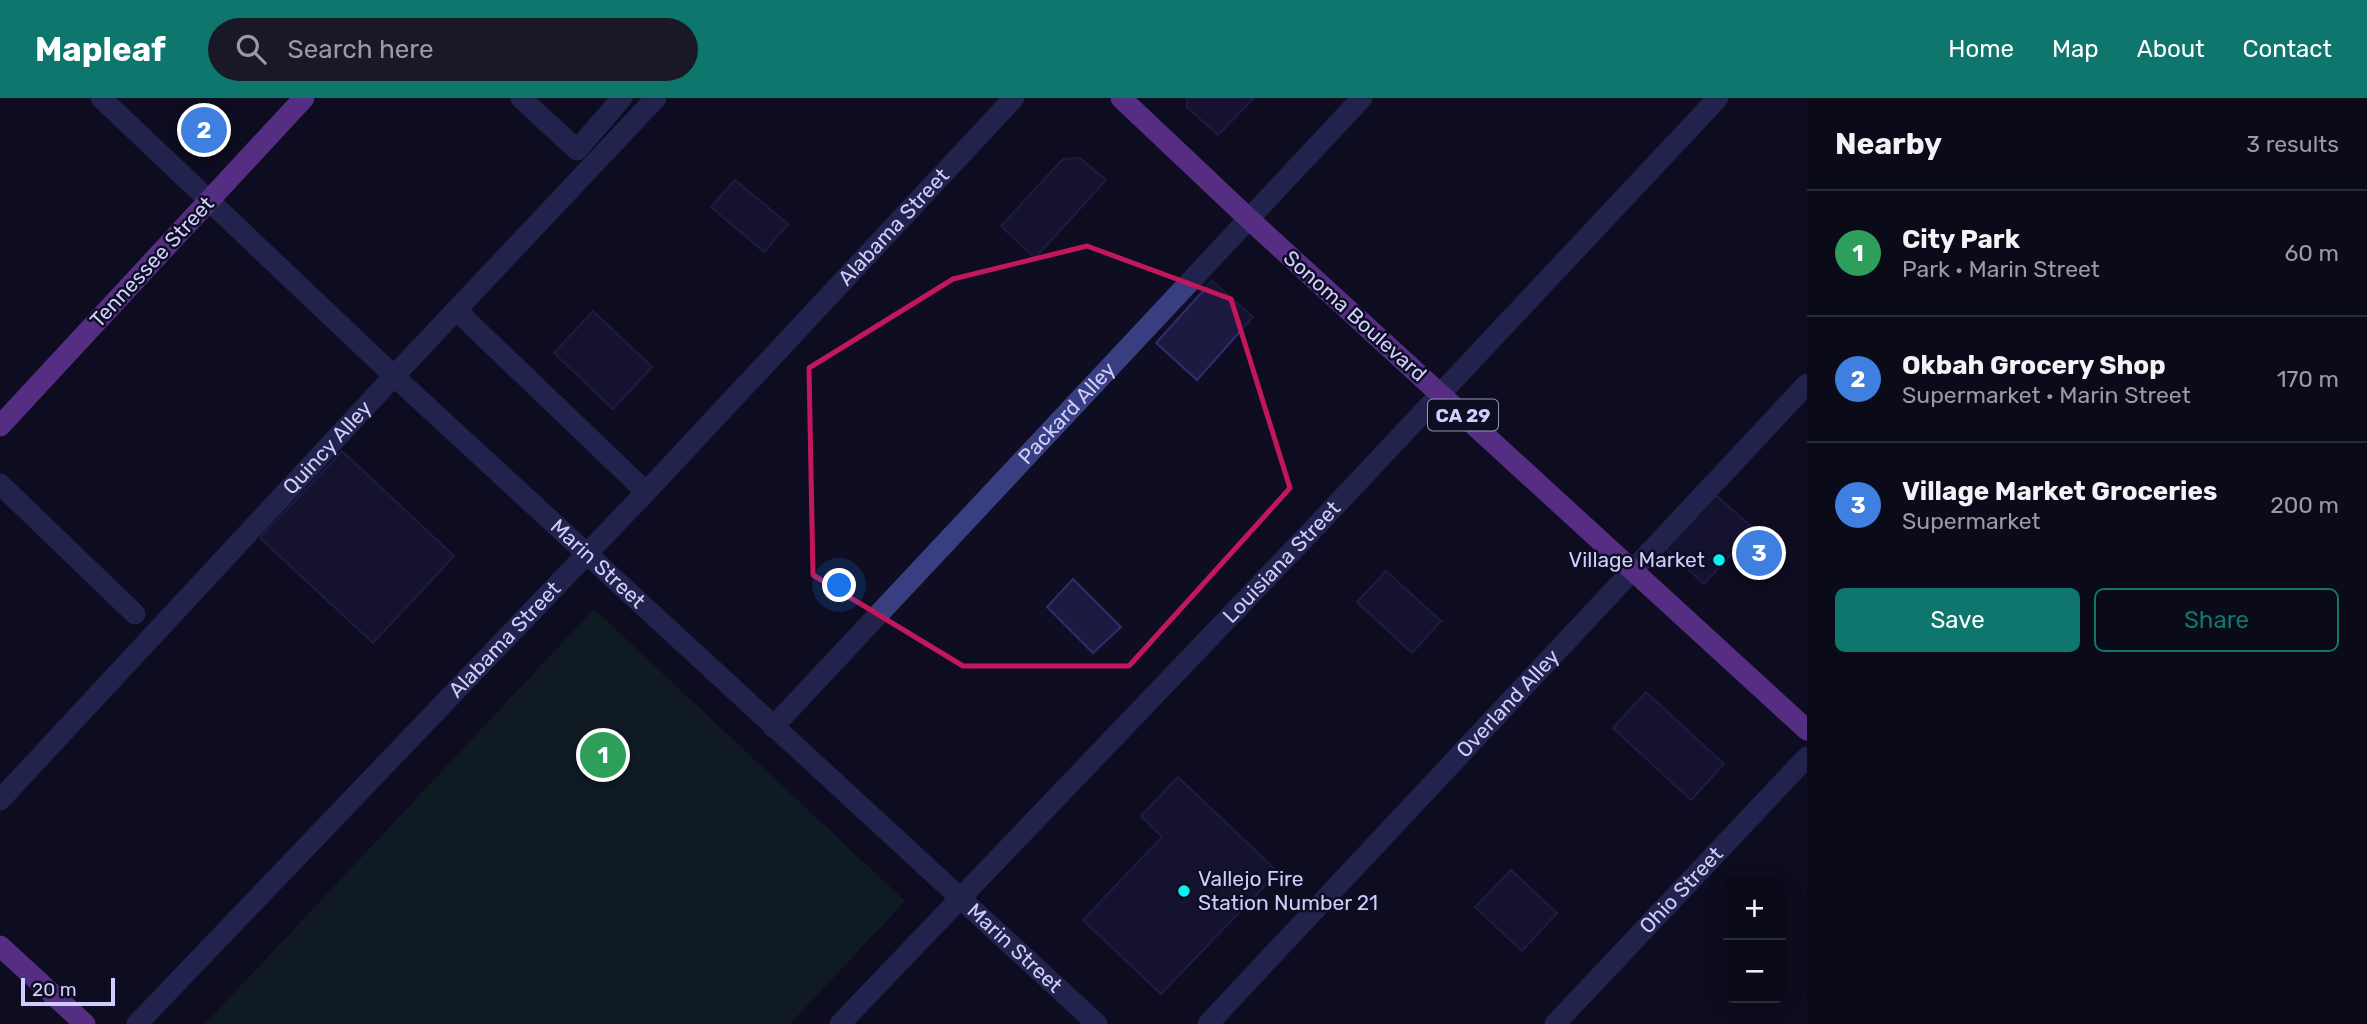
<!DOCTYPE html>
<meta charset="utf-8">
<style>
body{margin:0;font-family:Rubik,sans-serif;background:#181826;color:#f1f3f6}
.controls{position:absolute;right:21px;bottom:21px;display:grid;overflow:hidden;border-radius:10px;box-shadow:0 4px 18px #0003}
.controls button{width:63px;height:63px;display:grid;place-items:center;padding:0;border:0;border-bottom:2px solid #2a2b38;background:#0a0a19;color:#f1f3f6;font:35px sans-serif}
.scale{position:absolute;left:21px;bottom:18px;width:94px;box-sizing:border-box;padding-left:7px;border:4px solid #cecefe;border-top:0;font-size:19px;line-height:24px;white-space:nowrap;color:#cecefe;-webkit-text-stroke:5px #0e0d21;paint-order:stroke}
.you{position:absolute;left:840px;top:488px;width:24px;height:24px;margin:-18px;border:5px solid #fff;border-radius:50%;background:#1a73e8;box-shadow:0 0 0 10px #1a73e833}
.badge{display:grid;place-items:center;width:46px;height:46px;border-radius:50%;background:#0f766e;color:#fff;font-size:23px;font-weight:700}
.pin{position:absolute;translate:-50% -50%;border:4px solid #fff;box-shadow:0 2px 7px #0006}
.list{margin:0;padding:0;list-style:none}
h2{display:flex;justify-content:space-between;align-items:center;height:91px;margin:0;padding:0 28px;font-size:30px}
h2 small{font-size:23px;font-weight:400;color:#999aa2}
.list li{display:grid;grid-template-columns:46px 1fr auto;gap:21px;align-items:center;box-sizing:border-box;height:126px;padding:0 28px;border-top:2px solid #2a2b38}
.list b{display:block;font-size:26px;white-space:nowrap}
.list p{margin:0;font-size:23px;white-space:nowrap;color:#999aa2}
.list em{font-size:23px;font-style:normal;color:#999aa2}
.actions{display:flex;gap:14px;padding:21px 28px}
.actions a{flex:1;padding:16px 0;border:2px solid #0f766e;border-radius:10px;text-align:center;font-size:24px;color:#0f766e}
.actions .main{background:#0f766e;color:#fff}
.icon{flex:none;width:38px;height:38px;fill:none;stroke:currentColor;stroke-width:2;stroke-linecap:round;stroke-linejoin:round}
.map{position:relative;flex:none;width:1807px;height:926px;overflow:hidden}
header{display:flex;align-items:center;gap:42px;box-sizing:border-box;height:98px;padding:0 35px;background:#0f766e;color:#fff}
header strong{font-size:33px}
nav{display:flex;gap:38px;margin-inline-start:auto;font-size:24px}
.search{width:490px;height:63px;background:#181826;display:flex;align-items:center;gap:18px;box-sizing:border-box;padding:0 24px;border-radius:38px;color:#999aa2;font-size:26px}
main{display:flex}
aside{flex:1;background:#0a0a19}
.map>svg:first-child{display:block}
.green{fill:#112b27}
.building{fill:#1d1a42;stroke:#312c6d;stroke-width:2}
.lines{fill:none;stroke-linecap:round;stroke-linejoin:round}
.minor{stroke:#393e80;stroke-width:21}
.major{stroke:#ab57fd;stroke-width:21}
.marked{fill:none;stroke:#c2185b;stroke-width:5;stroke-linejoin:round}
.poi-dot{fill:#03f5f1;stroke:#0e0d21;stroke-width:2.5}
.labels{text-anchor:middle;stroke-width:5;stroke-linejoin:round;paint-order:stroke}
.shield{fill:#0e0d21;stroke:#9494bc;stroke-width:2}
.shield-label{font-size:19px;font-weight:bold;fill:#cecefe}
.street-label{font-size:21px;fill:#cecefe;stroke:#0e0d21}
.poi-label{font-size:21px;fill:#cecefe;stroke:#0e0d21;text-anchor:end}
</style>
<header>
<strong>Mapleaf</strong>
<div class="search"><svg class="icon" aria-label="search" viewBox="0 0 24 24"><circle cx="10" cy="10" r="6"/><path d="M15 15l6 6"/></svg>Search here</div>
<nav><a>Home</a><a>Map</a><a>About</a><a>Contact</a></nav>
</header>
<main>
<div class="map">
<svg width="1807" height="926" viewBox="0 0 1807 926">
<rect width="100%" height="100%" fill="#0e0d21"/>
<path class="green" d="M594,511L905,803L790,926H205Z"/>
<path class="building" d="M1187,0H1254L1218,37L1187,9Z
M1080,60L1106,82L1035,160L1001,128L1063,61Z
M735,82L788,126L764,154L711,109Z
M1212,183L1253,219L1197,282L1156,245Z
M593,213L652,269L613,311L554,255Z
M342,353L454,458L373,545L260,440Z
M1716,397L1754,431L1704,486L1666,451Z
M1386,473L1441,523L1412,555L1357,504Z
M1073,481L1121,529L1093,555L1047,509Z
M1646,594L1724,666L1691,702L1613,630Z
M1178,679L1278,774L1161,896L1083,822L1162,739L1141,718Z
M1511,772L1557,815L1522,853L1475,809Z"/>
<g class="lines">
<g class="minor">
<path id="s1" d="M101,0L394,278L1097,926"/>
<path d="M521,0L577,52L622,0"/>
<path d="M456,212L646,394"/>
<path d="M0,386L135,516"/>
<path id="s2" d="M773,629L1362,0"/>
<path id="s3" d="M0,702L394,278L656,0"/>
<path id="s4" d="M137,926L646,394L1014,0"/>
<path id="s5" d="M840,926L1322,422L1718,0"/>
<path id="s6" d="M1208,926L1807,286"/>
<path id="s7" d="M1555,926L1807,659"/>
</g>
<path class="major" d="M1121,0L1249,121L1807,632
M0,328L304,0
M0,848L85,926"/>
</g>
<path d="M0 0H1807V926H0ZM1087,148L1231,201L1290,390L1129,568H963L813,477L809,270L953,181Z" fill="#0e0d21" fill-opacity=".55" fill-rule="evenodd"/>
<path class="marked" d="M1087,148L1231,201L1290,390L1129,568H963L813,477L809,270L953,181Z"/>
<g class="poi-dot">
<circle cx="1719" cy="462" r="7"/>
<circle cx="1184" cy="793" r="7"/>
</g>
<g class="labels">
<rect class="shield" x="1428" y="301.5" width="70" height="31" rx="5"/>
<g class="shield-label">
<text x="1463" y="324">CA 29</text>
</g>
<g class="street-label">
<text dy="7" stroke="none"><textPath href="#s4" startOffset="1099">Alabama Street</textPath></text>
<text transform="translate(152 164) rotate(-47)" y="7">Tennessee Street</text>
<text transform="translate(1355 218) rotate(42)" y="7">Sonoma Boulevard</text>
<text dy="7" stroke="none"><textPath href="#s2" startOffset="430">Packard Alley</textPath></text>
<text dy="7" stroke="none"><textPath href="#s3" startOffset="481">Quincy Alley</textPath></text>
<text dy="7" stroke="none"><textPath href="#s5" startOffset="639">Louisiana Street</textPath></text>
<text dy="7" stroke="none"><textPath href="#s1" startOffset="681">Marin Street</textPath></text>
<text dy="7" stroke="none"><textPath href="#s4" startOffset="532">Alabama Street</textPath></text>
<text dy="7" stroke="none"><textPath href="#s6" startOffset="439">Overland Alley</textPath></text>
<text dy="7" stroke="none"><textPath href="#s7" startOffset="184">Ohio Street</textPath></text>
<text dy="7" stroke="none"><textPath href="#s1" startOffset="1248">Marin Street</textPath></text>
</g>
<g class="poi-label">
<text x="1705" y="469">Village Market</text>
<text x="1198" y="788" text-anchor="start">Vallejo Fire<tspan x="1198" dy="24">Station Number 21</tspan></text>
</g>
</g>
</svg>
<div class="controls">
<button>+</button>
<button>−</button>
</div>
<div class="scale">20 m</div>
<div class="you"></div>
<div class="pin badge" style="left:603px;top:657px;background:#2e9e5b">1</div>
<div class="pin badge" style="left:204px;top:32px;background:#3f7fe0">2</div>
<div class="pin badge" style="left:1759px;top:455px;background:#3f7fe0">3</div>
</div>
<aside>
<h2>Nearby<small>3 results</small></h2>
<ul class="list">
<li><span class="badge" style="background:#2e9e5b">1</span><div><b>City Park</b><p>Park · Marin Street</p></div><em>60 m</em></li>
<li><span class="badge" style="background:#3f7fe0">2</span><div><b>Okbah Grocery Shop</b><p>Supermarket · Marin Street</p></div><em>170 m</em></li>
<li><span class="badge" style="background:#3f7fe0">3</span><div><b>Village Market Groceries</b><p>Supermarket</p></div><em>200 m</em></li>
</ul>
<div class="actions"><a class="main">Save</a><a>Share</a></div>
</aside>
</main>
